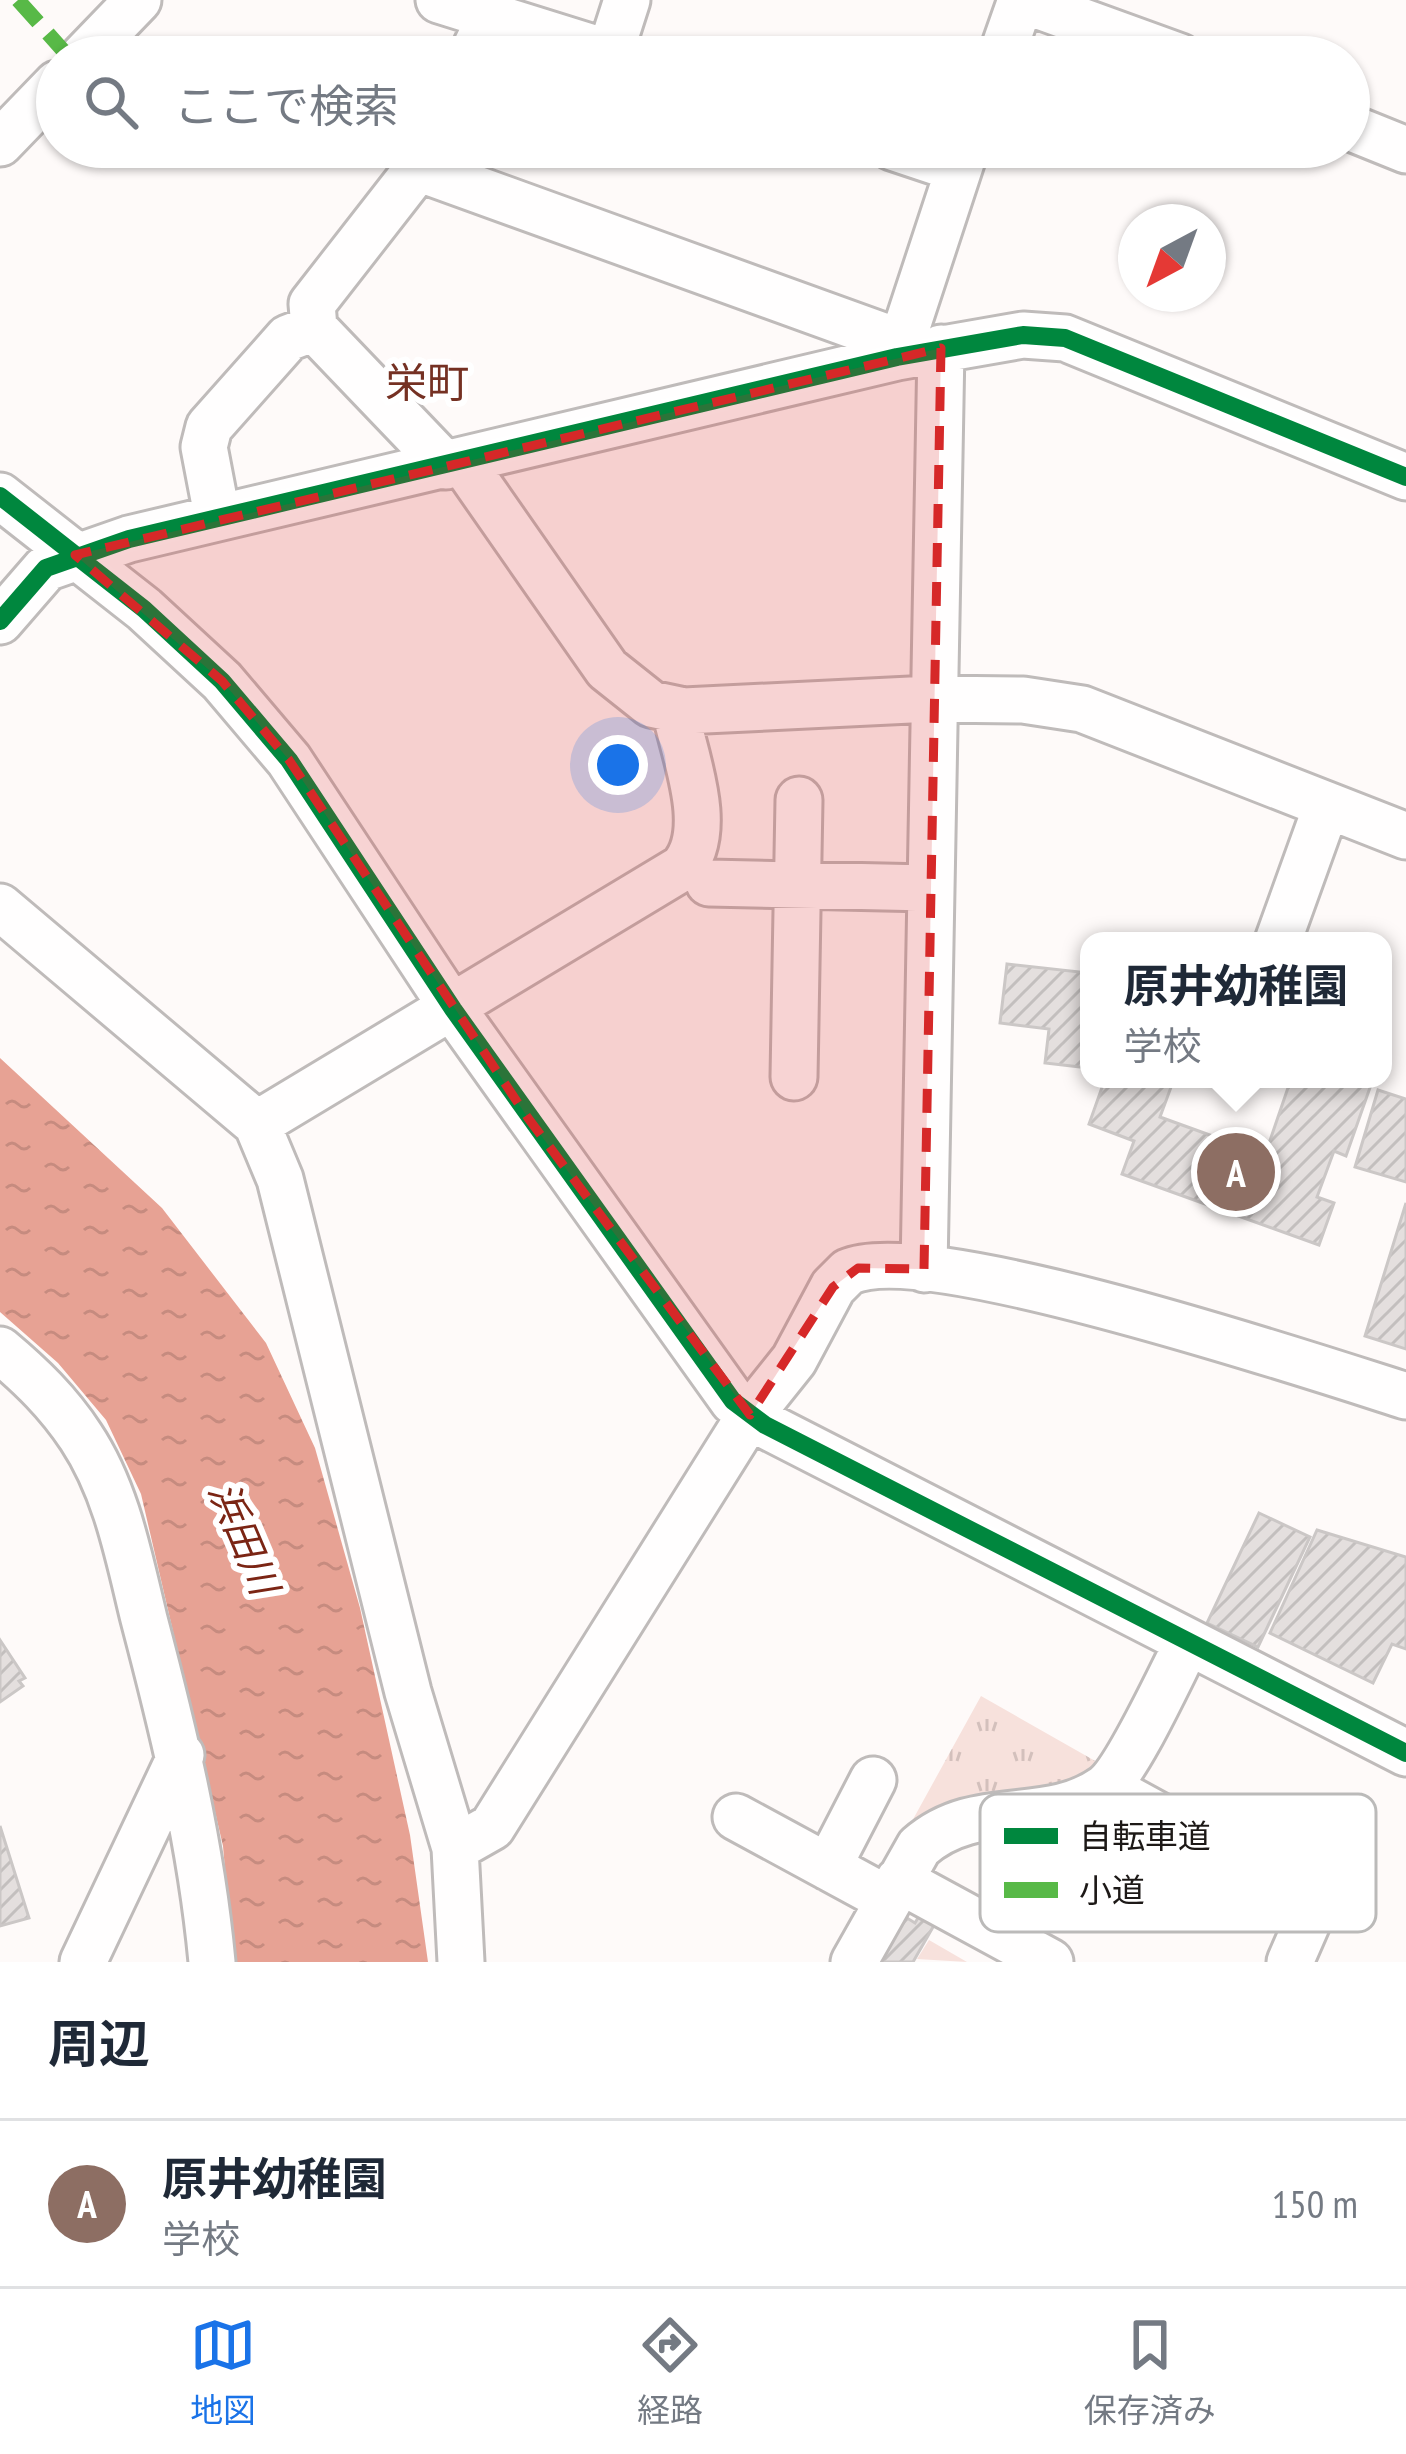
<!DOCTYPE html>
<html lang="ja">
<meta charset="utf-8">
<style>
body{margin:0;font-family:"PT Sans Narrow","Noto Sans JP",sans-serif;background:#f6f6f7;color:#1f2937}
.compass{position:absolute;left:1118px;top:204px;width:108px;height:108px;border-radius:50%;background:#fff;box-shadow:0 3px 9px #0004;rotate:221deg}
.you{position:absolute;left:618px;top:765px;width:42px;height:42px;margin:-30px;border:9px solid #fff;border-radius:50%;background:#1a73e8;box-shadow:0 0 0 18px #1a73e833}
.badge{display:grid;place-items:center;width:78px;height:78px;border-radius:50%;background:#1a73e8;color:#fff;font-size:39px;font-weight:700}
.pin{position:absolute;translate:-50% -50%;border:6px solid #fff;box-shadow:0 3px 12px #0006}
.popup{position:absolute;left:1080px;top:932px;width:312px;height:156px;box-sizing:border-box;display:grid;place-content:center;border-radius:24px;background:#fff;filter:drop-shadow(0 3px 9px #0005);font-size:39px;white-space:nowrap;color:#747a83}
.popup b{font-size:45px;color:#1f2937}
.popup::after{content:'';position:absolute;left:50%;top:100%;margin-left:-24px;border:24px solid transparent;border-top-color:#fff}
.list{margin:0;padding:0;list-style:none}
h2{display:flex;justify-content:space-between;align-items:center;height:156px;margin:0;padding:0 48px;font-size:51px}
h2 small{font-size:39px;font-weight:400;color:#747a83}
.list li{display:grid;grid-template-columns:78px 1fr auto;gap:36px;align-items:center;box-sizing:border-box;height:168px;padding:0 48px;border-top:3px solid #e0e1e3}
.list b{display:block;font-size:45px;white-space:nowrap}
.list p{margin:0;font-size:39px;white-space:nowrap;color:#747a83}
.list em{font-size:39px;font-style:normal;color:#747a83}
.icon{flex:none;width:66px;height:66px;fill:none;stroke:currentColor;stroke-width:2;stroke-linecap:round;stroke-linejoin:round}
.map{position:relative;flex:none;width:1406px;height:1962px;overflow:hidden}
.search{position:absolute;background:#fff;box-shadow:0 3px 9px #0004;left:36px;right:36px;top:36px;height:132px;display:flex;align-items:center;gap:30px;box-sizing:border-box;padding:0 42px;border-radius:66px;color:#747a83;font-size:45px}
.sheet{height:324px;background:#fff}
nav{display:flex;justify-content:space-around;align-items:center;box-sizing:border-box;height:168px;border-top:3px solid #e0e1e3;background:#fff;font-size:33px;color:#747a83}
nav a{display:grid;justify-items:center;gap:6px}
nav .on{color:#1a73e8}
.map>svg:first-child{display:block}
.park{fill:url(#park-tufts)}
.water{fill:url(#water-ripples)}
.building{fill:url(#building-hatch);stroke:#cbc7c6;stroke-width:3}
.lines{fill:none;stroke-linecap:round;stroke-linejoin:round}
.minor-casing{stroke:#bfbbba;stroke-width:51}
.minor{stroke:#fffefe;stroke-width:45}
.quiet{stroke:#58b947;stroke-width:15;stroke-dasharray:30 15;stroke-linecap:butt}
.cycleway-casing{stroke:#fff;stroke-width:26}
.cycleway{stroke:#00873e;stroke-width:18}
.marked{fill:#d62828;fill-opacity:0.2;stroke:#d62828;stroke-width:9;stroke-dasharray:24 15;stroke-linejoin:round}
.labels{text-anchor:middle;stroke-width:12;stroke-linejoin:round;paint-order:stroke}
.water-label{font-size:39px;font-style:italic;fill:#7b2514;stroke:#fff}
.quarter-label{font-size:42px;fill:#753123;stroke:#fff}
.key{fill:#fff;stroke:#bbbab9;stroke-width:3}
.key-label{font-size:33px;fill:#1d1917}
</style>
<div class="map">
<svg width="1406" height="1962" viewBox="0 0 1406 1962">
<defs>
<pattern id="park-tufts" width="24" height="20" patternUnits="userSpaceOnUse" patternTransform="scale(3)"><rect width="24" height="20" fill="#f7e1dc"/><path d="M3 7l-1-3M5 7V3M7 7l1-3M15 17l-1-3M17 17v-4M19 17l1-3" fill="none" stroke="#d3c0bc"/></pattern>
<pattern id="water-ripples" width="26" height="14" patternUnits="userSpaceOnUse" patternTransform="scale(3)"><rect width="26" height="14" fill="#e7a294"/><path d="M2 4q2-2 4 0t4 0M15 11q2-2 4 0t4 0" fill="none" stroke="#c68b7f"/></pattern>
<pattern id="building-hatch" width="6" height="6" patternUnits="userSpaceOnUse" patternTransform="scale(3)"><rect width="6" height="6" fill="#e4dfde"/><path d="M-1 1l2-2M0 6l6-6M5 7l2-2" fill="none" stroke="#c3bfbe"/></pattern>
</defs>
<rect width="100%" height="100%" fill="#fefaf9"/>
<path class="park" d="M981,1696L1097,1762L1087,1778L921,1826L911,1823Z
M929,1940L967,1962L917,1959Z"/>
<path class="water" d="M0,1058L162,1208L266,1343L315,1448L360,1608L410,1835L428,1962H233L223,1846L141,1494L106,1420L58,1363L0,1312Z"/>
<path class="building" d="M1007,964L1089,973V1068L1045,1063L1049,1029L1000,1023Z
M1105,1079H1174L1160,1117L1265,1155L1291,1079H1373L1346,1156L1334,1151L1317,1197L1334,1203L1319,1245L1122,1174L1134,1141L1089,1124Z
M1378,1090L1406,1099V1182L1355,1167Z
M1406,1203V1349L1365,1336Z
M1259,1513L1310,1537L1258,1647L1207,1623Z
M1317,1530L1406,1557V1649L1392,1644L1373,1683L1270,1633Z
M0,1640L25,1678L19,1681L23,1686L0,1702Z
M0,1826L29,1918L0,1926Z
M922,1911L937,1920L913,1962H871L899,1913L915,1923Z"/>
<g class="lines">
<g class="minor-casing">
<path id="minor" d="M439,0L622,57
M1023,0L1180,57
M610,53L627,0
M83,57L138,0
M471,57L491,16
M1001,57L1021,0
M1349,127L1406,150
M0,143L57,84
M892,147L958,169
M418,168L902,343
M314,328L312,304L418,168L428,147
M897,357L966,147
M464,464L607,669L651,704L684,711L931,699L1023,700L1082,709L1406,836
M0,496L144,609L222,681L289,760L453,1009L733,1401L765,1425L1406,1753
M217,515L204,447L209,427L288,338L314,328L446,466
M0,621L46,568L129,539L897,357L1023,335L1065,338L1406,477
M709,883L928,888
M0,907L257,1124L280,1179L408,1692L455,1848L461,1962
M1278,941L1327,805
M794,1077L799,800
M257,1124L682,868C716,831 684,754 675,710
M924,1269L941,348
M0,1350C31,1376 58,1402 81,1437C117,1491 129,1558 144,1619C174,1733 201,1844 212,1962
M1106,1787L1280,1882L1300,1899L1307,1923L1290,1962
M736,1817L889,1900
M455,1848L492,1827L750,1415L794,1360L833,1287L848,1272C924,1237 1312,1366 1406,1396
M828,1867L873,1780
M899,1880L1050,1962
M83,1962L181,1755
M854,1962L919,1847C976,1797 1046,1829 1104,1788C1127,1772 1172,1672 1188,1642"/>
</g>
<use href="#minor" class="minor"/>
<path class="quiet" d="M18,0L69,57"/>
<g class="cycleway-casing">
<path id="cycleway" d="M0,496L144,609L222,681L289,760L453,1009L733,1401L765,1425L1406,1753
M0,621L46,568L129,539L897,357L1023,335L1065,338L1406,477"/>
</g>
<use href="#cycleway" class="cycleway"/>
</g>
<path class="marked" d="M941,348L924,1269L858,1268L833,1287L750,1415L528,1118L289,760L222,681L75,555Z"/>
<g class="labels">
<g class="water-label">
<text transform="translate(244 1538) rotate(67)" y="14">浜田川</text>
</g>
<g class="quarter-label">
<text x="427" y="398">栄町</text>
</g>
</g>
<rect x="980" y="1794" width="396" height="138" rx="18" class="key"/>
<rect x="1004" y="1828" width="54" height="16" fill="#00873e"/>
<rect x="1004" y="1882" width="54" height="16" fill="#58b947"/>
<g class="key-label">
<text x="1079" y="1848">自転車道</text>
<text x="1079" y="1902">小道</text>
</g>
</svg>
<svg class="compass" viewBox="-18 -18 36 36"><path d="M0-13l5 13h-10z" fill="#e53935"/><path d="M0 13l5-13h-10z" fill="#747a83"/></svg>
<div class="you"></div>
<div class="pin badge" style="left:1236px;top:1172px;background:#8d6e63">A</div>
<div class="popup"><b>原井幼稚園</b>学校</div>
<div class="search"><svg class="icon" aria-label="search" viewBox="0 0 24 24"><circle cx="10" cy="10" r="6"/><path d="M15 15l6 6"/></svg>ここで検索</div>
</div>
<section class="sheet">
<h2>周辺<small></small></h2>
<ul class="list">
<li><span class="badge" style="background:#8d6e63">A</span><div><b>原井幼稚園</b><p>学校</p></div><em>150 m</em></li>
</ul>
</section>
<nav>
<a class="on"><svg class="icon" aria-label="map" viewBox="0 0 24 24"><path d="M3 6l6-2 6 2 6-2v14l-6 2-6-2-6 2zM9 4v14M15 6v14"/></svg>地図</a>
<a><svg class="icon" aria-label="directions" viewBox="0 0 24 24"><path d="M12 3l9 9-9 9-9-9zM9 14v-3h6M13 9l2 2-2 2"/></svg>経路</a>
<a><svg class="icon" aria-label="saved" viewBox="0 0 24 24"><path d="M7 4h10v16l-5-4-5 4z"/></svg>保存済み</a>
</nav>
